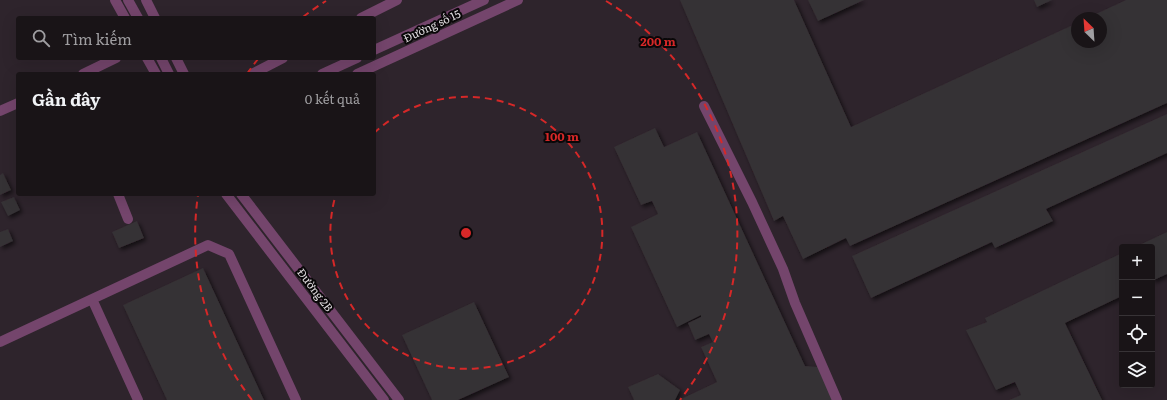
<!DOCTYPE html>
<html lang="vi">
<meta charset="utf-8">
<style>
body{margin:0;font-family:Literata,serif;background:#262124;color:#f1f3f6}
.controls{position:absolute;right:12px;bottom:12px;display:grid;overflow:hidden;border-radius:4px;box-shadow:0 4px 16px #0002}
.controls button{width:36px;height:36px;display:grid;place-items:center;padding:0;border:0;border-bottom:1px solid #373336;background:#191417;color:#f1f3f6;font:20px sans-serif}
.compass{position:absolute;left:1071px;top:12px;width:36px;height:36px;border-radius:50%;background:#191417;box-shadow:0 4px 16px #0002;rotate:335deg}
.list{margin:0;padding:0;list-style:none}
h2{display:flex;justify-content:space-between;align-items:center;height:52px;margin:0;padding:0 16px;font-size:17px}
h2 small{font-size:13px;font-weight:400;color:#9f9ea1}
.icon{flex:none;width:22px;height:22px;fill:none;stroke:currentColor;stroke-width:2;stroke-linecap:round;stroke-linejoin:round}
.map{position:relative;flex:none;width:1167px;height:400px;overflow:hidden}
.search{position:absolute;background:#191417;box-shadow:0 4px 16px #0002;left:16px;top:16px;width:360px;height:44px;display:flex;align-items:center;gap:10px;box-sizing:border-box;padding:0 14px;border-radius:4px;color:#9f9ea1;font-size:15px}
.panel{position:absolute;background:#191417;box-shadow:0 4px 16px #0002;left:16px;top:72px;width:360px;height:124px;border-radius:4px}
.map>svg:first-child{display:block}
.built{fill:#2e242c;fill-rule:evenodd}
.building{fill:#363034;filter:url(#shadow)}
.lines{fill:none;stroke-linecap:round;stroke-linejoin:round}
.minor{stroke:#74456c;stroke-width:10}
.ring{fill:none;stroke:#d62828;stroke-width:2;stroke-dasharray:7 5}
.labels{text-anchor:middle;stroke-width:4;stroke-linejoin:round;paint-order:stroke}
.street-label{font-size:11px;fill:#e0dcdf;stroke:#090708}
.centre{fill:#d62828;stroke:#090708;stroke-width:2}
.ring-label{font-size:12px;text-anchor:middle;font-weight:bold;fill:#d62828;stroke:#090708;stroke-width:4;stroke-linejoin:round;paint-order:stroke}
</style>
<div class="map">
<svg width="1167" height="400" viewBox="0 0 1167 400">
<defs>
<filter id="shadow"><feDropShadow dx="2.5" dy="2.5" stdDeviation="2" flood-color="#0009"/></filter>
</defs>
<rect width="100%" height="100%" fill="#211b1f"/>
<path class="built" d="M0,0H1167V400H0ZM18,18H374V58H18ZM1077,18H1101V42H1077ZM18,74H374V194H18ZM1122,247H1152V385H1122Z"/>
<path class="building" d="M680,0H794L851,127L1077,23V42H1101V18H1087L1126,0H1167V103L850,246L846,238L803,259L783,216L774,221Z
M808,0H864L818,21Z
M1034,0H1052L1037,7Z
M1167,114V153L1046,209L1053,221L995,248L992,242L871,298L852,256Z
M655,128L664,147L697,132L805,366L819,367L834,400H679L717,382L701,347L713,342L709,334L695,340L688,323L701,317V315L677,327L631,227L658,214L652,201L641,205L614,147Z
M3,173L11,190L0,195V175Z
M14,197L20,210L8,216L1,202Z
M137,221L144,238L119,248L112,232Z
M8,229L13,241L0,247V232Z
M1167,232V274L1152,281V247H1135Z
M1122,253V296L1065,323L1102,400H1009L1021,395L1015,382L996,390L966,330L987,322L985,318Z
M203,268L264,400H167L123,305Z
M474,302L509,377L458,400H432L402,335Z
M658,374L680,390L675,400H634L628,387Z"/>
<g class="lines">
<path class="minor" d="M115,0L125,18
M128,0L138,18
M146,0L155,18
M361,18L397,0
M374,50L484,0
M147,58L156,74
M161,58L169,74
M176,58L184,74
M83,74L116,58
M252,74L283,58
M322,74L357,58
M357,74L518,0
M704,106L752,202L783,269L795,303L837,400
M0,111L18,103
M118,194L128,219
M226,194L384,400
M241,194L399,400
M92,299L138,400
M0,342L208,245L229,254L296,400"/>
</g>
<g class="ring">
<path d="M374 133A136 136 0 1 1 336 194"/>
<path d="M252 400A271 271 0 0 1 198 195M247 74A271 271 0 0 1 258 59M303 17A271 271 0 0 1 326 1M606 1A271 271 0 0 1 680 400"/>
</g>
<g class="labels">
<g class="street-label">
<text transform="translate(432 26) rotate(-25)" y="4">Đường số 15</text>
<text transform="translate(315 290) rotate(53)" y="4">Đường 2B</text>
</g>
</g>
<circle cx="466" cy="233" r="6" class="centre"/>
<g class="ring-label">
<text x="658" y="46">200 m</text>
<text x="562" y="141">100 m</text>
</g>
</svg>
<div class="controls">
<button>+</button>
<button>−</button>
<button><svg class="icon" aria-label="locate" viewBox="0 0 24 24"><circle cx="12" cy="12" r="6"/><path d="M12 2v4M12 18v4M2 12h4M18 12h4"/></svg></button>
<button><svg class="icon" aria-label="layers" viewBox="0 0 24 24"><path d="M12 4l9 5-9 5-9-5zM3 14l9 5 9-5"/></svg></button>
</div>
<svg class="compass" viewBox="-18 -18 36 36"><path d="M0-13l5 13h-10z" fill="#e53935"/><path d="M0 13l5-13h-10z" fill="#9f9ea1"/></svg>
<div class="search"><svg class="icon" aria-label="search" viewBox="0 0 24 24"><circle cx="10" cy="10" r="6"/><path d="M15 15l6 6"/></svg>Tìm kiếm</div>
<section class="panel">
<h2>Gần đây<small>0 kết quả</small></h2>
<ul class="list">
</ul>
</section>
</div>
